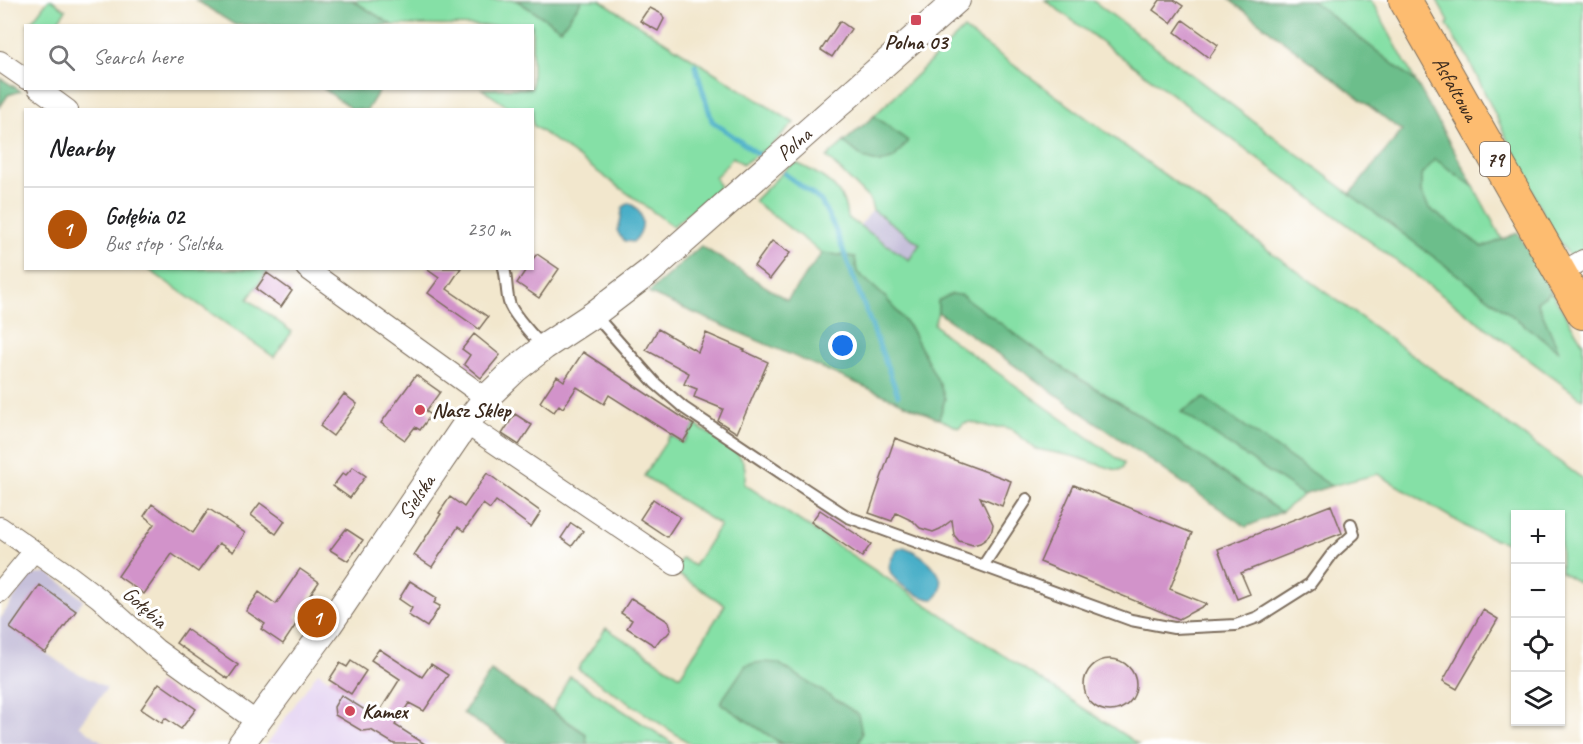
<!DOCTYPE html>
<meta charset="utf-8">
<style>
body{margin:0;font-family:Caveat,sans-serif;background:#f6f6f6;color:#202124}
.controls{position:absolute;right:18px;bottom:18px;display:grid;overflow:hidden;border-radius:0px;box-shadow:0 2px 4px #0004}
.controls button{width:54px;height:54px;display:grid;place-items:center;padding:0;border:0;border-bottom:2px solid #e0e0e0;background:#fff;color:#202124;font:30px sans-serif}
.you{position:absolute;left:843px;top:346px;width:21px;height:21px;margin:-15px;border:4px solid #fff;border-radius:50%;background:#1a73e8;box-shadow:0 0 0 9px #1a73e833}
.badge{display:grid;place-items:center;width:39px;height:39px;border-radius:50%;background:#b45309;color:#fff;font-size:20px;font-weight:700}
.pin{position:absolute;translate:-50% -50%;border:3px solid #fff;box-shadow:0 2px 6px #0006}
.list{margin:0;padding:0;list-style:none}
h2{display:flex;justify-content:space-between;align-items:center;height:78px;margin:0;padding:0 24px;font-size:26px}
h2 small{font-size:20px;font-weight:400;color:#757577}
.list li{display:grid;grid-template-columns:39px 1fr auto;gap:18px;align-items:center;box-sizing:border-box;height:84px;padding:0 24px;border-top:2px solid #e0e0e0}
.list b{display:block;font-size:22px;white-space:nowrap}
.list p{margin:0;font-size:20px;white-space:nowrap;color:#757577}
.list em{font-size:20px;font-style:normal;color:#757577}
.icon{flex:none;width:33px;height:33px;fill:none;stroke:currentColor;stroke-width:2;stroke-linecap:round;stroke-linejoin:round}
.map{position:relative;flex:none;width:1583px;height:744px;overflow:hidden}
.search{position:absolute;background:#fff;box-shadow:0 2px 4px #0004;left:24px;top:24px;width:510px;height:66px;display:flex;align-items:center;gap:15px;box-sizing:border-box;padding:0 21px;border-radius:0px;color:#757577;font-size:22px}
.panel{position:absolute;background:#fff;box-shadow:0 2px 4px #0004;left:24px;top:108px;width:510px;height:162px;border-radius:0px}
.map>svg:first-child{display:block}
.built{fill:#e4d3f2}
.industrial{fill:#c6c0da}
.green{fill:#85e0a6;stroke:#608562;stroke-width:1.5}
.forest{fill:#6cbe8b;stroke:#547454;stroke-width:1.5}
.water{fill:#49afc8;stroke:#426c73;stroke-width:1.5}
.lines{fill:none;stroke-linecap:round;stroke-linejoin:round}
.stream{stroke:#49afc8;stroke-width:5}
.building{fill:#d293ca}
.service-casing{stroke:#7b6c5b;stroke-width:14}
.minor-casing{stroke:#7b6c5b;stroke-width:22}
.tertiary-casing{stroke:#7b6c5b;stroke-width:28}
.primary-casing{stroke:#7b6c5b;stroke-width:34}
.service{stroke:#fff;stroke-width:10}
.minor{stroke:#fff;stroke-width:20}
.tertiary{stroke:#fff;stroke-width:26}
.primary{stroke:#fdbc70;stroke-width:32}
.poi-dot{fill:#d1495b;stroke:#fff;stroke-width:2}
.labels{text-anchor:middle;stroke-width:6;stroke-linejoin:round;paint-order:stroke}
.shield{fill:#fff;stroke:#766a62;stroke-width:1.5}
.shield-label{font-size:20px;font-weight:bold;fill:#3b2a1e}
.poi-label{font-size:21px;font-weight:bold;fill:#3b2a1e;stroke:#fff;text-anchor:start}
.street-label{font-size:21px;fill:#3b2a1e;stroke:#fff}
</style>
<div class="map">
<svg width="1583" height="744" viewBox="0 0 1583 744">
<rect width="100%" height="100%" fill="#fff"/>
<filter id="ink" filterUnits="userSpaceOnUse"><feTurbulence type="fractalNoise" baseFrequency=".0167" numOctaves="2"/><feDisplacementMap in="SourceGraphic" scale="12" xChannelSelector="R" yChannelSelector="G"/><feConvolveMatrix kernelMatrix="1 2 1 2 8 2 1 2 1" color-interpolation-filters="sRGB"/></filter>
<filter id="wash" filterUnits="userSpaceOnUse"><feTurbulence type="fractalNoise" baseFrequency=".008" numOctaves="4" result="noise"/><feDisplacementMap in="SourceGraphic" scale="24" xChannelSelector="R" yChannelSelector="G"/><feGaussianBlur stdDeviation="1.35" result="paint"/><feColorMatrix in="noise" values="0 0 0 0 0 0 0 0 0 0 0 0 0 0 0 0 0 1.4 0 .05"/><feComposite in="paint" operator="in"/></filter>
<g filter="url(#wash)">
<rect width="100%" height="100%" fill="#f2e7cd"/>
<path class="built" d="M318,672L357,699L430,744H267Z"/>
<path class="industrial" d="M873,210L921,244L909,260L859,226Z
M48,573L73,591L83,600L46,653L68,668L107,688L79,725L105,744H0V619L30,575Z"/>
<path class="green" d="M48,0H52L66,10L55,25H29Z
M352,0H516L561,29L582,0H600L794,123L764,153L762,151L743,164L733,157L715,178L719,185V189L673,226L533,125L532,110L511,109L482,89L532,88V26L392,25Z
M1045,0H1092L1558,350L1537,302L1551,292L1583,343V398L1582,399Z
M1311,0H1371L1416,82Z
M1437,0H1583V255L1576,259L1568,254L1548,224L1465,52L1457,43L1447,24L1449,22Z
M964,29L1583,479V585L1561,572L1560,514H1516L1515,546L1475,532L1378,474L1331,486L1204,398L1182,412L1303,495L1281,512L1133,411L1067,371L938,301V312L934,324L945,335L1124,463L1123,468L1119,470L1113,469L1072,456L1036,449L1011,429L1003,427H990L971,422L964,423L959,428L939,419L945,399L940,385L911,329L886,298L857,272L855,257L822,253L754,201L788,167L796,163C812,170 834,181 842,198C845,203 846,211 847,217L909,260L920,244L873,210L870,200L827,157L844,142L864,158L880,163L907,141L874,116Z
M1435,159L1474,187L1502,239L1496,244L1483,247L1429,208L1421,193V176Z
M148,269H269L248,299L292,332L274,357Z
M696,424L698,427C720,441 753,452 744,484L1138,744H858L862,733L720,703L782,744H691L578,669L606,628L680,676L725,605L673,571L682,558L694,566L720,525L644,476L670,435L683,443Z
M570,676L674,744H587L586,734L552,710Z"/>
<path class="forest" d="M196,0H352L392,25H235Z
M516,0H582L561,29Z
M1230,0H1311L1416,82L1474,187L1435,159L1421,176V193L1429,208L1482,247C1495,244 1506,237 1518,233L1551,292L1537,302L1559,351L1350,194L1402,131Z
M0,78L21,91L8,95L0,107Z
M324,89H380L367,110L352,109Z
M874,116L908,141L894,158L880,163L864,158L844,142Z
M701,246L787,300L822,253L855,257L857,272L886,298L911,329L940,385L945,399L939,419L648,293Z
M951,294L961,295L1067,371L1133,411L1281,512L1246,527L938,312V301Z
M1204,398L1331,486L1303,495L1181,412Z
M762,662L778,663L858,714L862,734L858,744H782L720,703L746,665Z
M491,671L586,734L587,744H506V741L463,713Z"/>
<path class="water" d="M629,203C646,212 646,230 633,242L625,241L620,236L617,230C622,222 620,216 623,207Z
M904,547C923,553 956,580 934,599C922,600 894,583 890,571C887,564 894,554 898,549Z"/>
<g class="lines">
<path class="stream" d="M695,65L712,121L758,154
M785,174L821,201L835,229L898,395"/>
</g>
<g id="blocks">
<path class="building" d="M1160,0H1174L1183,6L1171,23L1153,10Z
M650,8L662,14L664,19L658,31L640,21L646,12Z
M1183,20L1218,45L1209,58L1175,32Z
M840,21L851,29L832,57L821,50Z
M772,241L790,253L770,279L754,266Z
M537,254L559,269L539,298L517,283L527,268H532V260Z
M425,268H461L447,289L488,317L479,329L428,293L439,278Z
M267,273L292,291L281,307L256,289Z
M658,329L698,352L706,333L745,350L744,351L768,362L737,433L718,421L723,409L694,397L697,389L684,384L689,373L646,350Z
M474,334L500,355L481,378L464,364L470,355L462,349Z
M583,352L694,425L683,442L609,395L604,404L577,387L563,408L559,405L554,412L540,402L557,376L564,381Z
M416,375L440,392L426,411L431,415L420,430L415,427L405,440L381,423Z
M344,394L357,404L333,436L320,426Z
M515,414L532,425L519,445L502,434Z
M895,438L1011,481L1002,506L980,497L993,524L992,530L986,539L980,543L973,545L959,541L954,535L952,520L940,529L933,532L920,528L913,521L896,513L892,521L869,513Z
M353,467L366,476L350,498L333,486L343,473L346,475Z
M487,473L541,512L531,527L496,501L490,509L483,504L464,531L458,527L432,567L414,555L441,514L439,513L450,497L464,507Z
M1074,485L1192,533L1170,589L1207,604L1179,619L1040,562Z
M653,499L680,517L667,537L640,519Z
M260,503L285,521L276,534L251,515Z
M152,504L193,533L209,509L245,533L233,552L219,543L198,572L172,554L144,594L118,576L154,524L144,516Z
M1331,505L1342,533L1241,573L1250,594L1237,599L1218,549Z
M820,510L871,544L862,557L811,522Z
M571,523L583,531L572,546L561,538Z
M346,529L363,540L348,561L330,550Z
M300,569L319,582L295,617L299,620L283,644L261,629L265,624L246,611L259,592L276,604Z
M410,581L437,598L434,603L440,606L427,627L408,615L412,608L399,599Z
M40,585L76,611L45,653L10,628Z
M631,598L669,622L671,630L667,635L661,638L655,646L627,628L632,620L621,613Z
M1483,610L1498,619L1457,689L1443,681Z
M186,629L238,665L228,679L176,643Z
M379,649L422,677L431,664L448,675L424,711L409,703L395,725L425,744H394L371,730L362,731L335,715L334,707L341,695L376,717L400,679L371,660Z
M1084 685a26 26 0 1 1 52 0a26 26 0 1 1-52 0Z
M351,661L366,671L351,694L329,680L340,663L347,667Z
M159,683L196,709L181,729L165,718L162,723L141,709Z"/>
</g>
</g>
<g filter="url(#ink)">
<use href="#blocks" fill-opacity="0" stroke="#7b6c5b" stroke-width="1.5"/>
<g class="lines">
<g class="service-casing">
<path id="service" d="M504,268C507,280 506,291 509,302C511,312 535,339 544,347
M594,314L655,383L684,408L805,489L848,517L983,566L1027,499
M983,566L1131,620L1174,628L1236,625L1258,617L1310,584L1333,553L1354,534L1351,524"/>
</g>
<g class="minor-casing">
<path id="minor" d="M0,61L26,79
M38,88L68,110
M306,268L486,398
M1560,273L1583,260
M466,424L675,565
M0,527L70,576L99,598L156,649L257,722
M0,592L34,551"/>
</g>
<g class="tertiary-casing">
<g id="tertiary">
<path id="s1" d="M241,744L329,625L466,424L486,398L516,369L544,347L594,314L649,272L957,0"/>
</g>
</g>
<g class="primary-casing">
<g id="primary">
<path id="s2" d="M1405,0L1583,313"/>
</g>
</g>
<use href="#service" class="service"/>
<use href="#minor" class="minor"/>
<use href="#tertiary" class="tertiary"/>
<use href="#primary" class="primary"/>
</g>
</g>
<g class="poi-dot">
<rect x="910" y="14" width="12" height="12" rx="3"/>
<circle cx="420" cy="410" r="6"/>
<circle cx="350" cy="711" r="6"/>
</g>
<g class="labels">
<rect class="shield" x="1480" y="142" width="30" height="34" rx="4.5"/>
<g class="shield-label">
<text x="1495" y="166">79</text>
</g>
<g class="poi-label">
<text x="916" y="49" text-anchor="middle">Polna 03</text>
<text x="432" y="417">Nasz Sklep</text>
<text x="362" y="718">Kamex</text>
</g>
<g class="street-label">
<text dy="7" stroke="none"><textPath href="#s2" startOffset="102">Asfaltowa</textPath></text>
<text dy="7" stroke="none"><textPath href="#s1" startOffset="824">Polna</textPath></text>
<text dy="7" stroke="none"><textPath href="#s1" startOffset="303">Sielska</textPath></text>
<text transform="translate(145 607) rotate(42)" y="7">Gołębia</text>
</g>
</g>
</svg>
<div class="controls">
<button>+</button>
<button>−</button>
<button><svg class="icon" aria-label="locate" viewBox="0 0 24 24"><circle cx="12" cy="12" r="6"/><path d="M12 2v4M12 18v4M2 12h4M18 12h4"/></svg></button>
<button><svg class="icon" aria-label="layers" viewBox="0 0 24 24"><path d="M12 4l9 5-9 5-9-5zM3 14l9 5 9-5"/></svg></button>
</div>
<div class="you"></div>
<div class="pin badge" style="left:317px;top:618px">1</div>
<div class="search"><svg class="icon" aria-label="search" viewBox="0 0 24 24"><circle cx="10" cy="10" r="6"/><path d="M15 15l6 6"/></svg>Search here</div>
<section class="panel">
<h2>Nearby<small></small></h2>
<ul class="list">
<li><span class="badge">1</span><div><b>Gołębia 02</b><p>Bus stop · Sielska</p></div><em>230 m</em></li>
</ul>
</section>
</div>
